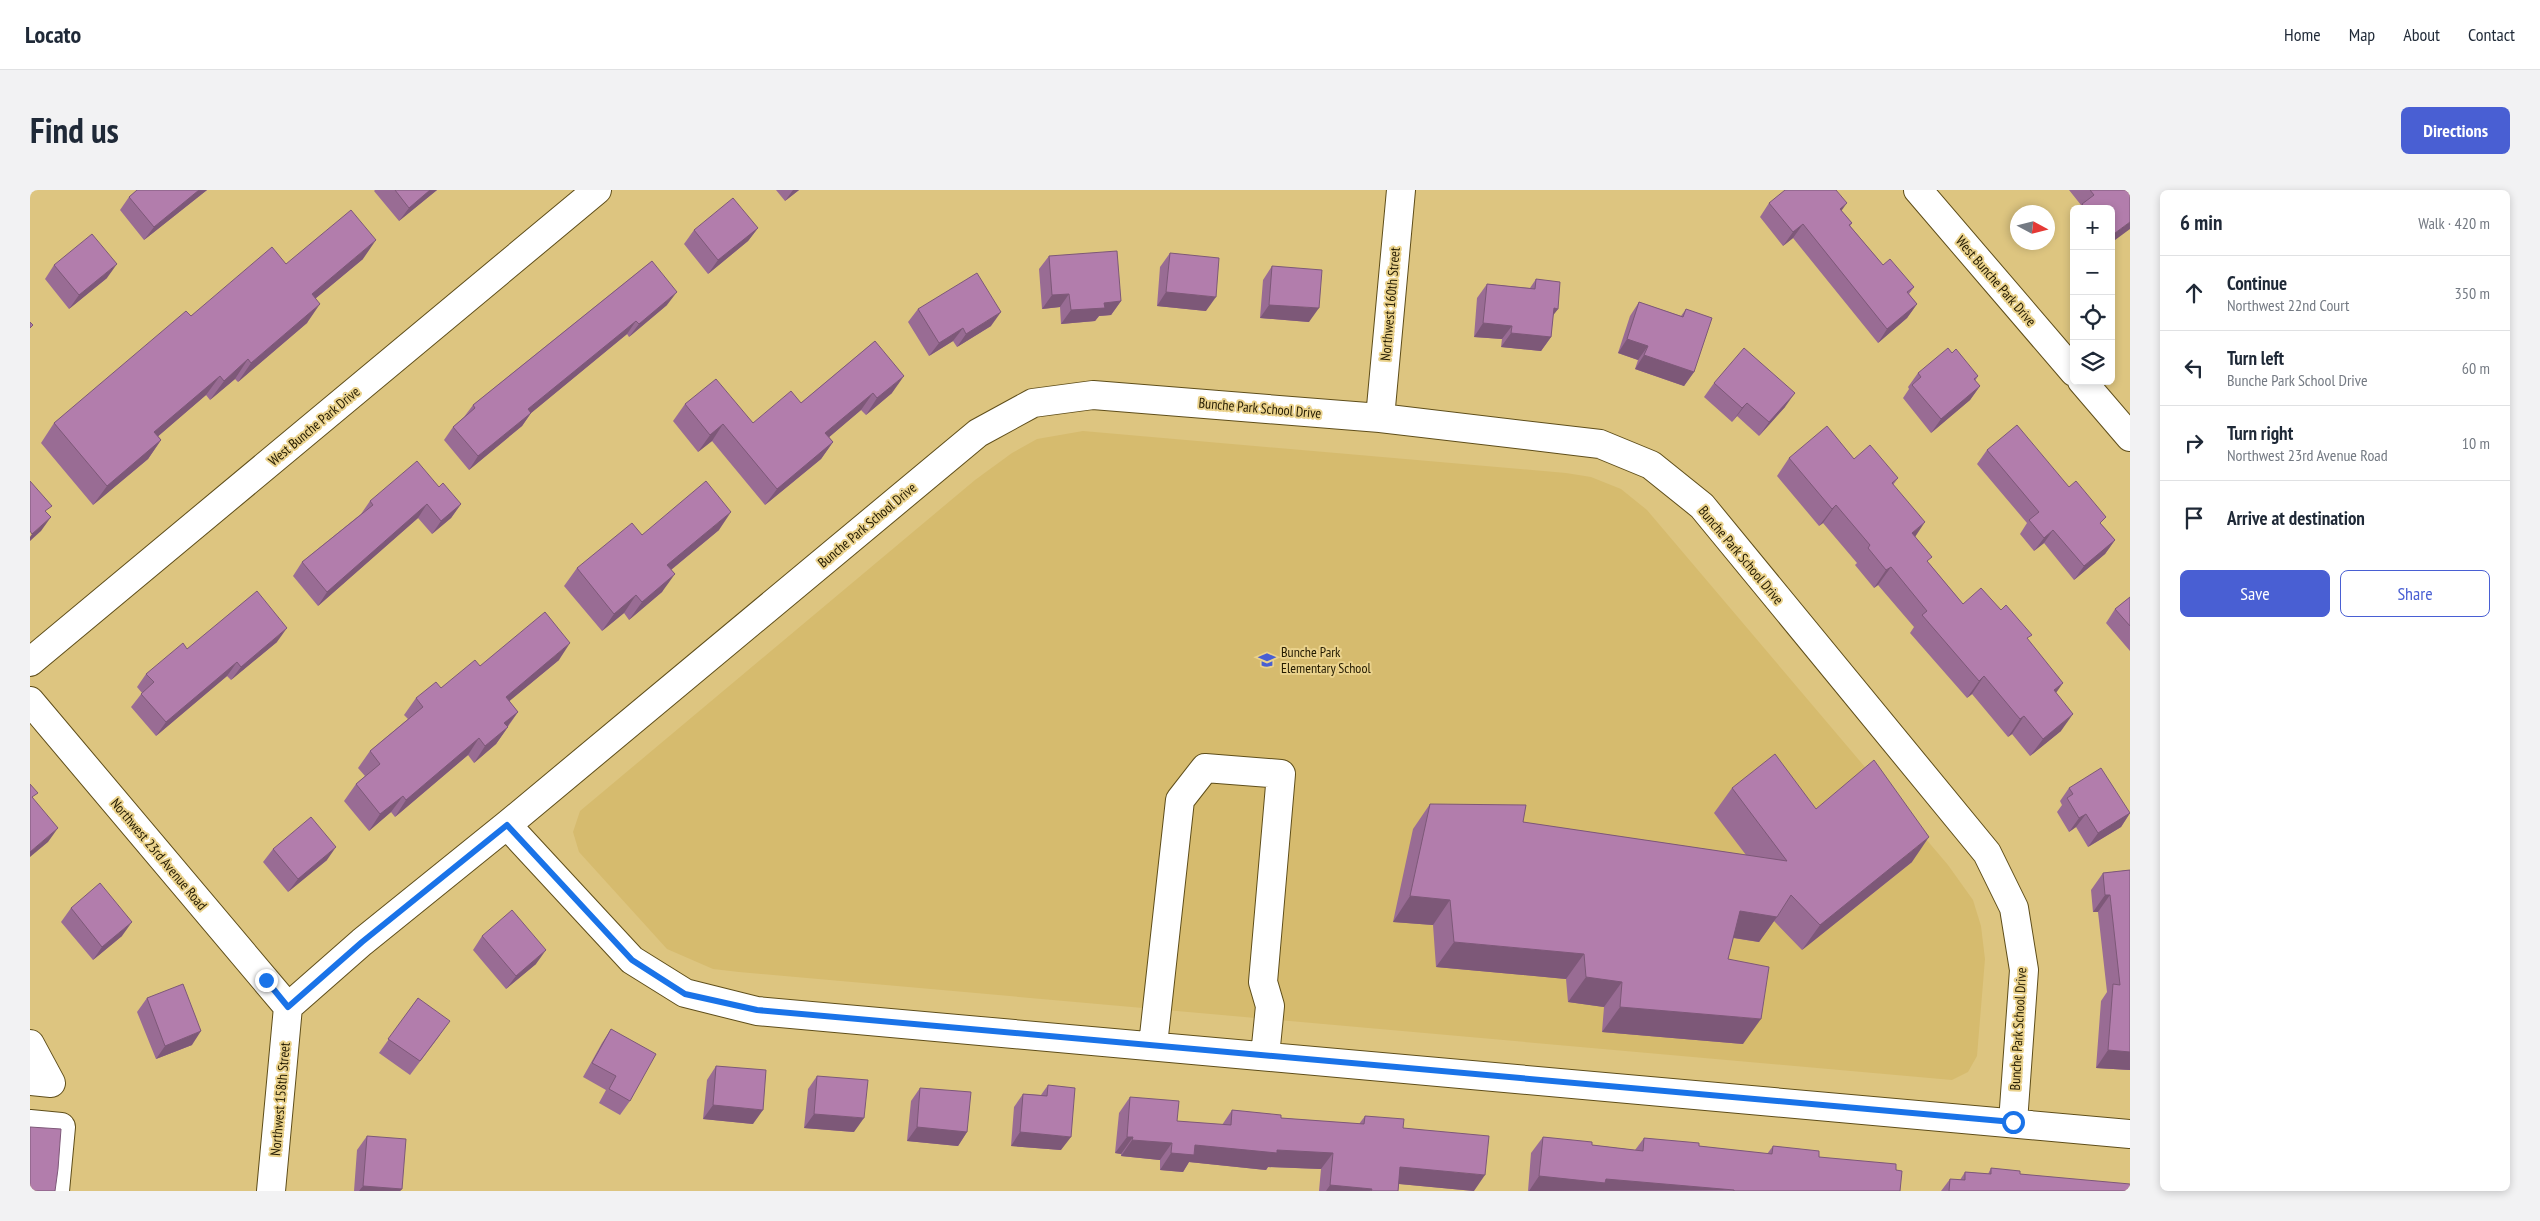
<!DOCTYPE html>
<meta charset="utf-8">
<style>
body{margin:0;font-family:"PT Sans Narrow",sans-serif;background:#f2f2f3;color:#1f2937}
.controls{position:absolute;right:15px;top:15px;display:grid;overflow:hidden;border-radius:8px;box-shadow:0 2px 8px #0003}
.controls button{width:45px;height:45px;display:grid;place-items:center;padding:0;border:0;border-bottom:1px solid #e0e1e3;background:#fff;color:#1f2937;font:25px sans-serif}
.compass{position:absolute;left:1980px;top:15px;width:45px;height:45px;border-radius:50%;background:#fff;box-shadow:0 2px 8px #0003;rotate:97deg}
.stop{position:absolute;width:15px;height:15px;margin:-11px;border:4px solid #1a73e8;border-radius:50%;background:#fff}
.stop.end{background:#1a73e8;border-color:#fff;box-shadow:0 1px 5px #0008}
.list{margin:0;padding:0;list-style:none}
h2{display:flex;justify-content:space-between;align-items:center;height:65px;margin:0;padding:0 20px;font-size:21px}
h2 small{font-size:16px;font-weight:400;color:#747a83}
.list li{display:grid;grid-template-columns:32px 1fr auto;gap:15px;align-items:center;box-sizing:border-box;height:75px;padding:0 20px;border-top:1px solid #e0e1e3}
.list b{display:block;font-size:19px;white-space:nowrap}
.list p{margin:0;font-size:16px;white-space:nowrap;color:#747a83}
.list em{font-size:16px;font-style:normal;color:#747a83}
.actions{display:flex;gap:10px;padding:15px 20px}
.actions a{flex:1;padding:11px 0;border:1px solid #495fd3;border-radius:8px;text-align:center;font-size:18px;color:#495fd3}
.actions .main{background:#495fd3;color:#fff}
.icon{flex:none;width:28px;height:28px;fill:none;stroke:currentColor;stroke-width:2;stroke-linecap:round;stroke-linejoin:round}
.map{position:relative;flex:none;width:2100px;height:1001px;overflow:hidden;border-radius:8px}
header{display:flex;align-items:center;gap:30px;box-sizing:border-box;height:70px;padding:0 25px;background:#fff;border-bottom:1px solid #e0e1e3}
header strong{font-size:24px}
nav{display:flex;gap:28px;margin-inline-start:auto;font-size:18px}
.intro{display:flex;align-items:center;justify-content:space-between;box-sizing:border-box;height:120px;padding:0 30px}
h1{margin:0;font-size:35px}
.button{padding:12px 22px;border-radius:8px;background:#495fd3;color:#fff;font-size:18px;font-weight:700}
main{display:flex;gap:30px;padding:0 30px}
aside{flex:1;background:#fff;border-radius:8px;box-shadow:0 2px 8px #0003}
.map>svg:first-child{display:block}
.built{fill:#d6bb6e}
.lines{fill:none;stroke-linecap:round;stroke-linejoin:round}
.minor-casing{stroke:#5f4e1a;stroke-width:30}
.minor{stroke:#fff;stroke-width:28}
.wall{fill:#996c94}
.shaded-wall{fill:#7d5878}
.building{fill:#b27dac;stroke:#7d5878}
.route{stroke:#1a73e8;stroke-width:6}
.labels{text-anchor:middle;stroke-width:4;stroke-linejoin:round;paint-order:stroke}
.street-label{font-size:14px;fill:#231a00;stroke:#ead28c}
.poi-label{font-size:14px;fill:#231a00;stroke:#ead28c;text-anchor:start}
</style>
<header>
<strong>Locato</strong>
<nav><a>Home</a><a>Map</a><a>About</a><a>Contact</a></nav>
</header>
<div class="intro"><h1>Find us</h1><a class="button">Directions</a></div>
<main>
<div class="map">
<svg width="2100" height="1001" viewBox="0 0 2100 1001">
<rect width="100%" height="100%" fill="#ddc580"/>
<path class="built" d="M1053,241L1536,283L1561,287L1591,299L1617,320L1918,675L1943,710L1951,736L1955,769L1947,866L1938,882L1922,890L709,782L683,779L637,759L549,662L543,642L550,621L945,290L982,263L1007,249Z"/>
<g class="lines">
<g class="minor-casing">
<path id="minor" d="M1888,0L2044,182
M2052,191L2100,247
M1350,228L1371,0
M0,472L567,0
M0,511L258,817
M477,635L602,770L655,803L727,821L2100,944
M258,817L332,752L477,635L948,243L1003,213L1063,205L1350,228L1570,254L1621,275L1672,316L1957,663L1984,718L1994,780L1983,932
M0,854L21,893L0,891
M1123,855L1150,610L1175,578L1251,584L1233,792L1240,816L1235,866
M0,934L31,937L25,1001
M241,1001L258,817"/>
</g>
<use href="#minor" class="minor"/>
</g>
<path class="wall" d="M107,0H177L114,50L90,20L99,7Z
M345,0H407L369,31L344,1Z
M746,0H769L755,11Z
M2039,0H2100L2081,19H2049L2051,15Z
M1739,13L1811,21L1822,33L1820,36L1853,75L1884,97L1879,104L1887,114L1877,128L1848,153L1763,48L1753,56L1730,27Z
M728,38L718,51L678,84L654,54L664,40Z
M1140,63L1176,121L1127,116L1130,77Z
M1019,66L1091,111L1081,125L1069,126L1065,131L1031,134L1030,117L1012,119L1009,79Z
M333,69L286,108L277,133L208,192L205,189L180,210L176,205L128,246L131,250L118,269L63,315L11,253L24,233L161,126L256,74Z
M622,71L637,115L599,147L597,144L501,223L492,236L439,280L414,250L423,237L434,227L443,215Z
M24,75L77,88L39,119L15,89Z
M1242,76L1279,132L1230,128L1233,90Z
M1506,89L1528,119L1523,125L1521,147L1511,161L1471,157L1472,149L1444,147L1447,108L1457,94L1500,98Z
M1609,112L1651,126L1656,119L1664,182L1654,196L1605,179L1608,170L1588,163L1600,126Z
M888,119L961,136L927,157L923,151L899,166L878,132Z
M845,151L862,203L836,225L831,220L799,247L803,252L791,269L735,315L682,251L668,262L643,231L655,214L723,233L771,213Z
M1922,163L1948,186L1945,191L1950,196L1940,210L1901,243L1873,208L1879,199L1878,197L1888,183Z
M1684,193L1755,217L1729,246L1707,226L1702,232L1674,207Z
M1957,260L2039,297L2085,350L2075,364L2044,390L2014,353L2004,361L1990,344L1997,333L1947,274Z
M1759,268L1824,269L1868,288L1863,295L1885,346L1898,372L1933,414L1971,420L1998,450L2026,503L2031,541L2000,566L1982,544L1978,547L1942,504L1937,508L1880,443L1884,437L1848,395L1844,398L1825,375L1827,373L1793,333L1789,336L1747,286Z
M409,297L431,314L421,328L402,344L388,328L288,416L263,386L272,372L331,324L340,311Z
M689,340L641,380L632,402L599,430L594,423L572,441L534,396L547,378L612,345Z
M2100,407V461L2076,433L2085,419Z
M247,452L201,490L197,486L126,546L101,517L112,503L107,497L116,484L157,459Z
M529,470L479,511L488,522L466,554L444,573L438,565L365,627L361,622L339,641L314,611L326,594L335,586L328,578L340,561L378,529L374,525L386,508L411,498L450,476Z
M1702,598L1786,619L1882,672L1772,760L1744,731L1729,752L1703,748L1698,769L1713,854L1572,842L1574,817L1538,812L1536,789L1406,777L1403,735L1363,732L1383,639L1400,614L1493,632L1716,665L1684,623Z
M2039,598L2100,623L2091,637L2058,657L2046,637L2039,642L2027,622L2032,615L2030,611Z
M243,659L297,670L258,702L233,672Z
M2100,680V880L2066,878L2071,811L2077,802L2068,722H2063L2061,700L2073,683Z
M41,718L92,746L63,770L31,732Z
M452,746L506,774L476,799L443,760Z
M117,808L162,855L126,869L107,822Z
M388,808L410,845L380,885L349,863Z
M581,839L600,911L590,925L569,913L576,900L553,887L572,853Z
M686,876L723,934L673,929L677,890Z
M787,886L824,942L774,938L778,899Z
M1018,895L1031,960L981,956L984,917L993,904L1011,905Z
M890,898L937,942L928,956L877,951L881,911Z
M1100,907L1147,931L1192,935L1202,920L1251,928L1329,934L1335,926L1373,938L1444,1001L1369,994L1368,1001H1289L1291,979L1238,977L1236,980L1159,972L1153,982L1130,980V970L1091,966V964L1085,963L1089,923Z
M337,946L372,999L370,1001H324L327,960Z
M1513,947L1562,955L1605,960L1614,948L1669,956L1737,964L1743,956L1789,967L1866,980L1870,1001H1498L1501,963Z
M1961,978L1990,984L2100,1001H1911L1920,989L1930,990L1935,982L1958,984Z"/>
<path class="shaded-wall" d="M169,0H177L114,50L124,37Z
M400,0H407L369,31L379,18Z
M763,0H769L755,11Z
M1817,13L1807,27L1810,19Z
M2100,32V39L2081,53V46Z
M1773,34L1763,48L1753,56L1763,42Z
M728,38L718,51L678,84L688,70Z
M346,50L333,69L268,123L282,104Z
M87,74L77,88L39,119L49,105Z
M647,102L637,115L599,147L609,134Z
M1136,102L1186,107L1176,121L1127,116Z
M1039,104L1030,117L1012,119L1022,105Z
M1091,111L1081,125L1069,126L1065,131L1031,134L1041,120L1074,113Z
M290,114L277,133L208,192L221,173Z
M1887,114L1877,128L1848,153L1857,139Z
M1239,115L1289,118L1279,132L1230,128Z
M1524,118L1528,119L1518,132Z
M971,122L961,136L927,157L936,144Z
M606,131L597,144L489,233L498,219Z
M1453,133L1482,136L1472,149L1444,147Z
M933,138L923,151L899,166L909,153Z
M1481,143L1521,147L1511,161L1471,157Z
M1597,149L1618,156L1608,170L1588,163Z
M1614,165L1664,182L1654,196L1605,179Z
M218,169L205,189L180,210L194,191Z
M190,186L176,205L111,261L124,242Z
M874,186L862,203L836,225L847,208Z
M1950,196L1940,210L1901,243L1911,229Z
M843,203L831,220L784,260L795,243Z
M1765,203L1755,217L1729,246L1739,232Z
M1717,213L1707,226L1702,232L1712,218Z
M501,223L492,236L439,280L448,266Z
M693,234L682,251L668,262L680,245Z
M131,250L118,269L63,315L77,296Z
M803,252L791,269L735,315L747,299Z
M397,314L388,328L288,416L297,402Z
M431,314L421,328L402,344L411,331Z
M1806,315L1793,333L1789,336L1802,319Z
M701,322L689,340L625,393L637,375Z
M21,327L11,341L0,351V347L2,344Z
M1895,332L1883,350L1882,343Z
M2023,340L2014,353L2004,361L2014,348Z
M2085,350L2075,364L2044,390L2054,376Z
M1861,377L1848,395L1844,398L1856,380Z
M645,384L632,402L599,430L612,412Z
M606,405L594,423L572,441L584,424Z
M257,438L247,452L201,490L211,477Z
M540,453L529,470L464,524L476,507Z
M207,472L197,486L126,546L136,532Z
M1954,486L1942,504L1937,508L1949,491Z
M2033,493L2021,510L2024,500Z
M488,522L476,538L474,533Z
M2043,524L2031,541L2000,566L2013,549Z
M1994,526L1982,544L1978,547L1990,529Z
M478,537L466,554L444,573L455,556Z
M449,548L438,565L365,627L376,610Z
M373,606L361,622L339,641L350,624Z
M2100,623L2091,637L2058,657L2068,643Z
M2056,624L2046,637L2039,642L2049,628Z
M28,638L18,652L0,667V662Z
M1899,647L1882,672L1772,760L1790,735Z
M306,657L297,670L258,702L268,689Z
M2075,705H2080L2068,722H2063Z
M1380,706L1420,710L1403,735L1363,732Z
M1710,721L1747,727L1729,752L1693,746Z
M102,732L92,746L63,770L72,757Z
M1424,752L1554,764L1536,789L1406,777Z
M516,760L506,774L476,799L486,786Z
M1556,787L1592,792L1574,817L1538,812Z
M1590,817L1731,829L1713,854L1572,842Z
M171,841L162,855L126,869L135,856Z
M2078,860L2100,862V880L2066,878Z
M683,915L733,920L723,934L673,929Z
M784,924L834,928L824,942L774,938Z
M887,937L937,942L928,956L877,951Z
M990,942L1041,947L1031,960L981,956Z
M1097,947H1103L1091,964L1085,963Z
M1102,950L1142,953L1130,970L1091,966Z
M1165,955L1247,960L1303,963L1291,979L1238,977L1236,980L1159,972L1153,982L1130,980L1141,963Z
M1370,977L1455,985L1444,1001L1359,993Z
M1509,986L1576,989L1704,1000L1499,1001Z
M1300,995L1342,999L1340,1001H1296Z
M333,996L372,999L370,1001H329Z"/>
<path class="building" d="M107,0H169L124,37L99,7Z
M365,0H400L379,18Z
M1755,0H1806L1817,13L1810,19L1822,33L1819,35L1853,75L1860,69L1884,97L1877,102L1887,114L1857,139L1773,34L1763,42L1739,13Z
M2060,0H2100V32L2081,46V19H2056L2052,14L2064,5Z
M703,8L728,38L688,70L664,40Z
M321,20L346,50L282,104L290,114L221,173L218,169L194,191L190,186L124,242L131,250L77,296L24,233L156,121L161,126L242,57L256,74Z
M62,44L87,74L49,105L24,75Z
M1087,61L1091,111L1074,113L1075,118L1041,120L1039,104L1022,105L1019,66Z
M1140,63L1189,68L1186,107L1136,102Z
M622,71L647,102L609,134L606,131L498,219L501,223L448,266L423,237L445,218L443,215Z
M1242,76L1292,80L1289,118L1239,115Z
M947,83L971,122L936,144L933,138L909,153L888,119Z
M1506,89L1530,92L1528,119L1524,118L1521,147L1481,143L1482,136L1453,133L1457,94L1505,99Z
M1609,112L1653,127L1656,119L1682,128L1664,182L1614,165L1618,156L1597,149Z
M0,132L3,135L0,138Z
M845,151L874,186L847,208L843,203L795,243L803,252L747,299L693,234L680,245L655,214L686,189L723,233L761,201L771,213Z
M1714,158L1765,203L1739,232L1717,213L1712,218L1684,193Z
M1918,158L1922,163L1926,159L1948,186L1944,189L1950,196L1911,229L1882,195L1891,187L1888,183Z
M1987,235L2039,297L2046,291L2076,327L2070,333L2085,350L2054,376L2023,340L2014,348L1999,330L2009,322L1957,260Z
M1797,236L1824,269L1840,255L1868,288L1862,293L1895,332L1882,343L1902,367L1897,371L1933,414L1951,398L1971,420L1976,415L2002,445L1997,448L2033,493L2024,500L2043,524L2013,549L1994,526L1990,529L1954,486L1949,491L1892,425L1897,421L1861,377L1856,380L1838,358L1840,355L1806,315L1802,319L1759,268Z
M387,271L409,297L413,293L431,314L411,331L397,314L297,402L272,372L343,315L340,311Z
M0,291L22,316L15,321L21,327L2,344L0,341Z
M676,291L701,322L637,375L645,384L612,412L606,405L584,424L547,378L602,333L612,345Z
M227,401L257,438L211,477L207,472L136,532L111,504L124,492L116,484L153,453L157,459Z
M2100,407V436L2085,419Z
M515,422L540,453L476,507L488,522L474,533L478,537L455,556L449,548L376,610L373,606L350,624L326,594L350,574L340,561L393,517L386,508L406,492L411,498L445,470L450,476Z
M1745,564L1786,619L1844,570L1899,647L1790,735L1761,705L1747,727L1710,721L1698,769L1739,777L1731,829L1590,817L1592,792L1556,787L1554,764L1424,752L1420,710L1380,706L1400,614L1496,615L1493,632L1757,671L1702,598Z
M2071,578L2100,623L2068,643L2056,624L2049,628L2037,608L2043,604L2039,598Z
M0,594L8,603L2,607L28,638L0,662Z
M281,627L306,657L268,689L243,659Z
M2100,680V862L2078,860L2083,794L2090,795L2080,705H2075L2073,683Z
M70,693L102,732L72,757L41,718Z
M482,720L516,760L486,786L452,746Z
M153,794L171,841L135,856L117,808Z
M388,808L420,831L390,871L358,849Z
M581,839L626,864L600,911L579,899L586,886L562,873Z
M686,876L736,880L733,920L683,915Z
M787,886L838,890L834,928L784,924Z
M1018,895L1045,898L1041,947L990,942L993,904L1017,906Z
M890,898L941,902L937,942L887,937Z
M1100,907L1149,911L1147,931L1201,935L1202,920L1251,925V928L1334,934L1335,926L1374,929L1373,938L1459,946L1455,985L1370,977L1368,1001H1341L1342,999L1300,995L1303,963L1247,960V963L1165,955L1164,965L1141,963L1142,953L1102,950L1103,947H1097Z
M0,937L31,939L28,979L25,1001H0Z
M337,946L376,949L372,999L333,996Z
M1513,947L1562,952V955L1613,961L1614,948L1669,953V956L1742,964L1743,956L1789,961V967L1866,974V980L1872,981L1870,1001H1704V1000L1576,989L1575,993L1509,986Z
M1961,978L1990,981V984L2100,994V1001H1919L1920,989L1935,990V982L1961,984Z"/>
<g class="lines">
<path class="route" d="M236,790L258,817L332,752L477,635L602,770L655,804L727,820L1983,932"/>
</g>
<defs>
<g id="school-bare" transform="scale(1.35)"><path d="M0-5L7-2L0 1L-7-2ZM-4 1L0 2.5L4 1V4Q0 6-4 4Z" fill="#495fd3" stroke="#ead28c" stroke-width="2.5" paint-order="stroke"/></g>
</defs>
<g fill-rule="evenodd">
<use href="#school-bare" x="1237" y="470"/>
</g>
<g class="labels">
<g class="street-label">
<text transform="translate(1966 91) rotate(49)" y="5">West Bunche Park Drive</text>
<text transform="translate(1360 114) rotate(-85)" y="5">Northwest 160th Street</text>
<text transform="translate(1230 218) rotate(5)" y="5">Bunche Park School Drive</text>
<text transform="translate(284 236) rotate(-40)" y="5">West Bunche Park Drive</text>
<text transform="translate(837 335) rotate(-40)" y="5">Bunche Park School Drive</text>
<text transform="translate(1711 365) rotate(50)" y="5">Bunche Park School Drive</text>
<text transform="translate(129 664) rotate(50)" y="5">Northwest 23rd Avenue Road</text>
<text transform="translate(1988 839) rotate(-87)" y="5">Bunche Park School Drive</text>
<text transform="translate(250 909) rotate(-85)" y="5">Northwest 158th Street</text>
</g>
<g class="poi-label">
<text x="1251" y="467">Bunche Park<tspan x="1251" dy="16">Elementary School</tspan></text>
</g>
</g>
</svg>
<div class="controls">
<button>+</button>
<button>−</button>
<button><svg class="icon" aria-label="locate" viewBox="0 0 24 24"><circle cx="12" cy="12" r="6"/><path d="M12 2v4M12 18v4M2 12h4M18 12h4"/></svg></button>
<button><svg class="icon" aria-label="layers" viewBox="0 0 24 24"><path d="M12 4l9 5-9 5-9-5zM3 14l9 5 9-5"/></svg></button>
</div>
<svg class="compass" viewBox="-18 -18 36 36"><path d="M0-13l5 13h-10z" fill="#e53935"/><path d="M0 13l5-13h-10z" fill="#747a83"/></svg>
<div class="stop" style="left:1983px;top:932px"></div>
<div class="stop end" style="left:236px;top:790px"></div>
</div>
<aside>
<h2>6 min<small>Walk · 420 m</small></h2>
<ul class="list">
<li><svg class="icon" aria-label="ahead" viewBox="0 0 24 24"><path d="M12 20V5M6 11l6-6 6 6"/></svg><div><b>Continue</b><p>Northwest 22nd Court</p></div><em>350 m</em></li>
<li><svg class="icon" aria-label="left" viewBox="0 0 24 24"><path d="M17 20v-9H6M10 6l-5 5 5 5"/></svg><div><b>Turn left</b><p>Bunche Park School Drive</p></div><em>60 m</em></li>
<li><svg class="icon" aria-label="right" viewBox="0 0 24 24"><path d="M7 20v-9h11M14 6l5 5-5 5"/></svg><div><b>Turn right</b><p>Northwest 23rd Avenue Road</p></div><em>10 m</em></li>
<li><svg class="icon" aria-label="arrive" viewBox="0 0 24 24"><path d="M6 21V4h12l-3 4 3 4H6"/></svg><div><b>Arrive at destination</b></div></li>
</ul>
<div class="actions"><a class="main">Save</a><a>Share</a></div>
</aside>
</main>
